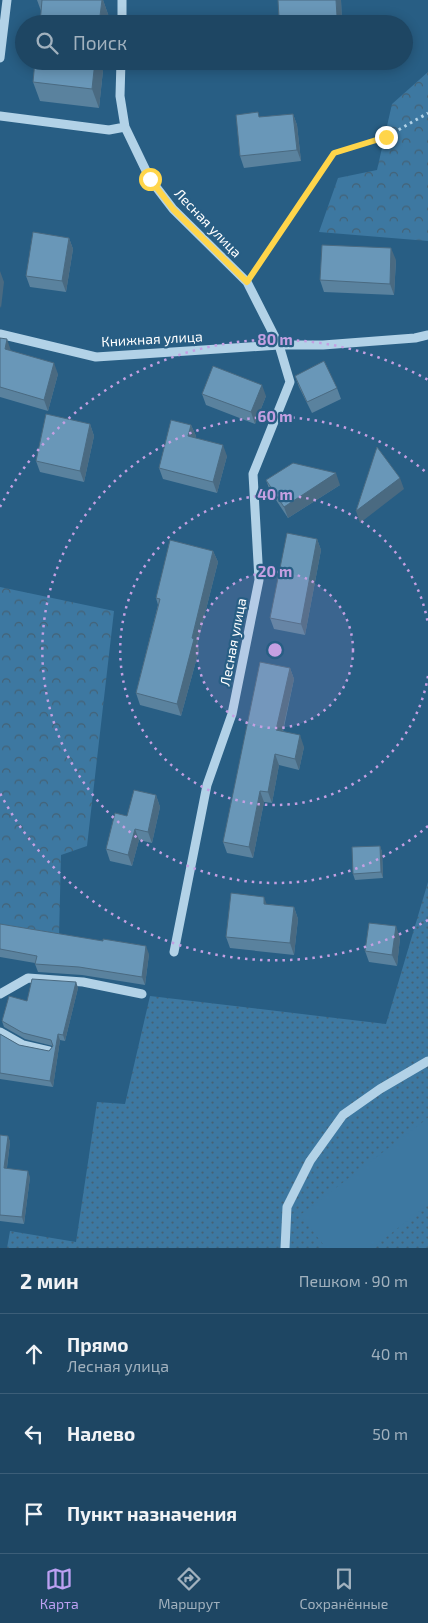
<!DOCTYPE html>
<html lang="ru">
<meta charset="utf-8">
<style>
body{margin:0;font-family:"Exo 2",sans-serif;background:#264d69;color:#f1f3f6}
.stop{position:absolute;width:15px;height:15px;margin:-11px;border:4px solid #ffd54a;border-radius:50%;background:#fff}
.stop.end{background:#ffd54a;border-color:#fff;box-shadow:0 1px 5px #0008}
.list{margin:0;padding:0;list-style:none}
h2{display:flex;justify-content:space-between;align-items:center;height:65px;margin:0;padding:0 20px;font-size:21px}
h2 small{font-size:16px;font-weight:400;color:#a1b1be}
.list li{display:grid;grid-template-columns:32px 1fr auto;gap:15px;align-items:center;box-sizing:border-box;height:80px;padding:0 20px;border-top:1px solid #3c5e78}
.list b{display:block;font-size:19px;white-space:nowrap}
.list p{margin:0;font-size:16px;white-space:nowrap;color:#a1b1be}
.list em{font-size:16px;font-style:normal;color:#a1b1be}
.icon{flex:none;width:28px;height:28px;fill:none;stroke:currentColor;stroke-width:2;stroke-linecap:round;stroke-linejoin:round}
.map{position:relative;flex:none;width:428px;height:1248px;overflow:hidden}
.search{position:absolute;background:#1e4663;box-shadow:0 2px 12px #0003;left:15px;right:15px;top:15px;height:55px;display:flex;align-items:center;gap:12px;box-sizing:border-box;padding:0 18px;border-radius:28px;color:#a1b1be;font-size:19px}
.sheet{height:305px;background:#1e4663}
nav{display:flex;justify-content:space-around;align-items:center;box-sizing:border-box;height:70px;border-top:1px solid #3c5e78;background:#1e4663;font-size:14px;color:#a1b1be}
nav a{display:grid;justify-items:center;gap:2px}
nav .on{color:#bca0f2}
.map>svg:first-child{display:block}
.grass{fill:url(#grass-dots)}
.forest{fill:url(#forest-crowns)}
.garden{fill:#3d78a1}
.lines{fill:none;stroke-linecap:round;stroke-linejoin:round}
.path{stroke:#b2d2e7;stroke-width:3;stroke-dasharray:2.5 4;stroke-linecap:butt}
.minor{stroke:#b2d2e7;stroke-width:9}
.wall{fill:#5a829e}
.shaded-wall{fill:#4a6a81}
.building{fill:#6997b8;stroke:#4a6a81}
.route{stroke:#ffd54a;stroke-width:6}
.ring{fill:none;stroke:#c4a0e2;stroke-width:2.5;stroke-dasharray:2.5 5}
.labels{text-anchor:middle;stroke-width:4.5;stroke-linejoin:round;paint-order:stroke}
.street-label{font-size:14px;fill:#fff;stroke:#285e84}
.centre{fill:#c4a0e2;stroke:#285e84;stroke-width:2.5}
.ring-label{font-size:15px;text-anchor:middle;font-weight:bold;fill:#c4a0e2;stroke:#285e84;stroke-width:4.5;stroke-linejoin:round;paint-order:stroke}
</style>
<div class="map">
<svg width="428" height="1248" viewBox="0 0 428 1248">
<defs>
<pattern id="grass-dots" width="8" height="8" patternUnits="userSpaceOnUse" patternTransform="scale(1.25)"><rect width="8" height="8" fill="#3d78a1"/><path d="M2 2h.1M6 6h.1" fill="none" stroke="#446276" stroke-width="1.8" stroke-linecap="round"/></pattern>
<pattern id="forest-crowns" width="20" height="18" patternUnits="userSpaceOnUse" patternTransform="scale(1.25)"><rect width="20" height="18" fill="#3d78a1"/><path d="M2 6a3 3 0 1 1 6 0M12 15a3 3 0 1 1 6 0" fill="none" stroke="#446276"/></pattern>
</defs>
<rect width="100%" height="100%" fill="#285e84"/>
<path class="grass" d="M428,882V1248H7L10,1231L76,1242L97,1102L125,1104L150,996L386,1024Z"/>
<path class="forest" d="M428,72V241L319,232L338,178L377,170L392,104Z
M0,587L114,611L87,846L61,855L59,937L0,929Z"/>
<path class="garden" d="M428,1118V1205L372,1248H326L300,1215Z"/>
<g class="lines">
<path class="path" d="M256,268L334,153L386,137L428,113"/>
<path class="minor" d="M122,24V0
M0,58L7,0
M121,61L120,96L125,127L150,179L173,209L247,282L279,345L290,382L253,474L259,580L232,714L207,785L174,952
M0,116L109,130L125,127
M0,334L96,357L279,345H323L415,338L428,335
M0,994L28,978L83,982L142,994
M0,1032L23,1045L49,1051
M285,1248L287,1207L310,1161L343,1115L380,1089L428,1061"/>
</g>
<path class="wall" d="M37,0H103L109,17L41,11Z
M341,0L342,24H281L279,18Z
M104,61L99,108L40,101L33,82Z
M170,61H199V64Z
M293,114L297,125L301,161L244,168L240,156Z
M69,238L73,249L66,292L30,287L26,276Z
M396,260L394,295L324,292L320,280Z
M0,338L11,351L58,374L48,411L0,397Z
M295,376L337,388L341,399L312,413L299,387Z
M202,394L266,396L255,424L206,405Z
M90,424L94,436L84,482L40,472L36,461Z
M191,425L196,436L195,438L227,456L217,493L163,479L159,468Z
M266,480L340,485L288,518L270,491Z
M317,539L321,550L305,635L274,629L270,618Z
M213,551L218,562L197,645L199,650L181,716L140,705L136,693L158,605L156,598Z
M290,668L294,679L283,732L304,747L299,770L279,765L272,803L264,802L253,858L227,853L223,842Z
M156,795L160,807L152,843L139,840L132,866L110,861L106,849L127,816Z
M380,846L382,852L383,878L355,880L353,874Z
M267,904L294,907L298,919L294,955L230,948L226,937Z
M0,924L149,954L145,985L82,975L38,972L35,964V963L0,957Z
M400,938L397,966L369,962L365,951Z
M76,982L78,988L65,1041L60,1040L53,1087L0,1079V1034L19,1045L49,1051L53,1046L25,1039L4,1027L2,1021L27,1001Z
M0,1135L8,1136L10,1142L7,1168L30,1177L24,1224L0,1221Z"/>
<path class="shaded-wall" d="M102,0H103L109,17L108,24H99Z
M336,0H341L342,24H340L337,16Z
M95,61H104L99,108L92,89Z
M293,114L297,125L301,161L297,150Z
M69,238L73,249L66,292L62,281Z
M391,248L396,260L394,295L390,284Z
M0,271L4,282L1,308L0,306Z
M7,339L11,351L5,349Z
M54,363L58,374L48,411L44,400Z
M262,385L266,396L255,424L251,412Z
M90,424L94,436L84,482L80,471Z
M191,425L196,436L192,447L188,436Z
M223,445L227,456L217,493L213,482Z
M336,473L340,485L288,518L284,507Z
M400,478L404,489L360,523L356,511Z
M317,539L321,550L305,635L301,624Z
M213,551L218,562L197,645L199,650L181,716L177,704L192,638Z
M290,668L294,679L280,742L276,730Z
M300,735L304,747L299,770L295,759Z
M275,754L279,765L272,803L268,792Z
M260,791L264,802L253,858L249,847Z
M156,795L160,807L152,843L148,832Z
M135,829L139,840L132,866L128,855Z
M380,846L382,852L383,878L381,872Z
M264,897L268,908L264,904Z
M294,907L298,919L294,955L290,943Z
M396,926L400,938L397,966L392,955Z
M146,946L149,954L145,985L142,977Z
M76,982L78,988L65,1041L63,1035Z
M58,1034L60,1040L53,1087L50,1081Z
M8,1136L10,1142L6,1174L4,1168Z
M28,1171L30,1177L24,1224L22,1217Z"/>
<path class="building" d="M42,0H102L99,24H40Z
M278,0H336L337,16L279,18Z
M35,61H95L92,89L33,82Z
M258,112L259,117L293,114L297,150L240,156L236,115Z
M33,232L69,238L62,281L26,276Z
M322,245L391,248L390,284L320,280Z
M0,338L7,339L5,349L54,363L44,400L0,387Z
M324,361L337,388L307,402L295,376Z
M213,366L262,385L251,412L202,394Z
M46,414L90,424L80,471L36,461Z
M171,420L191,425L188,436L223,445L213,482L159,468Z
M377,447L400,478L356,511Z
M293,463L336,473L284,507L266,480Z
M287,533L317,539L301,624L270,618Z
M170,540L213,551L192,638L194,639L177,704L136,693L160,599L156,598Z
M260,662L290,668L276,730L300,735L295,759L275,754L268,792L260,791L249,847L223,842Z
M134,790L156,795L148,832L135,829L128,855L106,849L115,813L127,816Z
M380,846L381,872L353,874L352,847Z
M231,893L264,897V904L294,907L290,943L226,937Z
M369,923L396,926L392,955L365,951Z
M0,924L103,941V939L146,946L142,977L79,967L35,964L37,956L0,949Z
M32,979L76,982L63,1035L58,1034L50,1081L0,1073V1034L19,1045L49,1051L53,1046L51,1040L23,1033L2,1021L9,996L27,1001Z
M0,1135L8,1136L4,1168L28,1171L22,1217L0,1215Z"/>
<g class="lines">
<path class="route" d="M150,179L173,209L247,282L334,153L386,137"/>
</g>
<circle cx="275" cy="650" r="78" fill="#c4a0e2" fill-opacity=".12"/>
<g class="ring">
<circle cx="275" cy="650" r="78"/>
<path d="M428 676A155 155 0 1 1 428 624"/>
<path d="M428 826A233 233 0 1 1 428 474"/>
<path d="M428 920A310 310 0 0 1 0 793M0 507A310 310 0 0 1 428 380"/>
</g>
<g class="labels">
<g class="street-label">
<text transform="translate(208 223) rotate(46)" y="5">Лесная улица</text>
<text transform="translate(152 339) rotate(-3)" y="5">Книжная улица</text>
<text transform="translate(233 642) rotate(-79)" y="5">Лесная улица</text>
</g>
</g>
<circle cx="275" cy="650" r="8" class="centre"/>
<g class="ring-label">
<text x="275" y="345">80 m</text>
<text x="275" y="422">60 m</text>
<text x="275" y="500">40 m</text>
<text x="275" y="577">20 m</text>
</g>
</svg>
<div class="stop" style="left:150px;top:179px"></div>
<div class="stop end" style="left:386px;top:137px"></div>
<div class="search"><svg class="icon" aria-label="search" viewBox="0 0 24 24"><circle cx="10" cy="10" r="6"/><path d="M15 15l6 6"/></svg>Поиск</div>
</div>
<section class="sheet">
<h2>2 мин<small>Пешком · 90 m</small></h2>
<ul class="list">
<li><svg class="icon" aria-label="ahead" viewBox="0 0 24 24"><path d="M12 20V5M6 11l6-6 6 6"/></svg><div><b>Прямо</b><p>Лесная улица</p></div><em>40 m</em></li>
<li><svg class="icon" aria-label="left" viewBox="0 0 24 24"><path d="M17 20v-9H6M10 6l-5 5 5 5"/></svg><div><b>Налево</b></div><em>50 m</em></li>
<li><svg class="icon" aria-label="arrive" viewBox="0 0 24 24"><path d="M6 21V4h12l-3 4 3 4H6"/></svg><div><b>Пункт назначения</b></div></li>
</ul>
</section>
<nav>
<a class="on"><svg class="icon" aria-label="map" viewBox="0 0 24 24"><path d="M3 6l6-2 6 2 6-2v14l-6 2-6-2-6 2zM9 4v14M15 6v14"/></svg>Карта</a>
<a><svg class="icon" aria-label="directions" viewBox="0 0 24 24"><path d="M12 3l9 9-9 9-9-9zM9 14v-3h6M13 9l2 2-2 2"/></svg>Маршрут</a>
<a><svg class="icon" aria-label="saved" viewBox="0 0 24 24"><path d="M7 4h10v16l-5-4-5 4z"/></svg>Сохранённые</a>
</nav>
